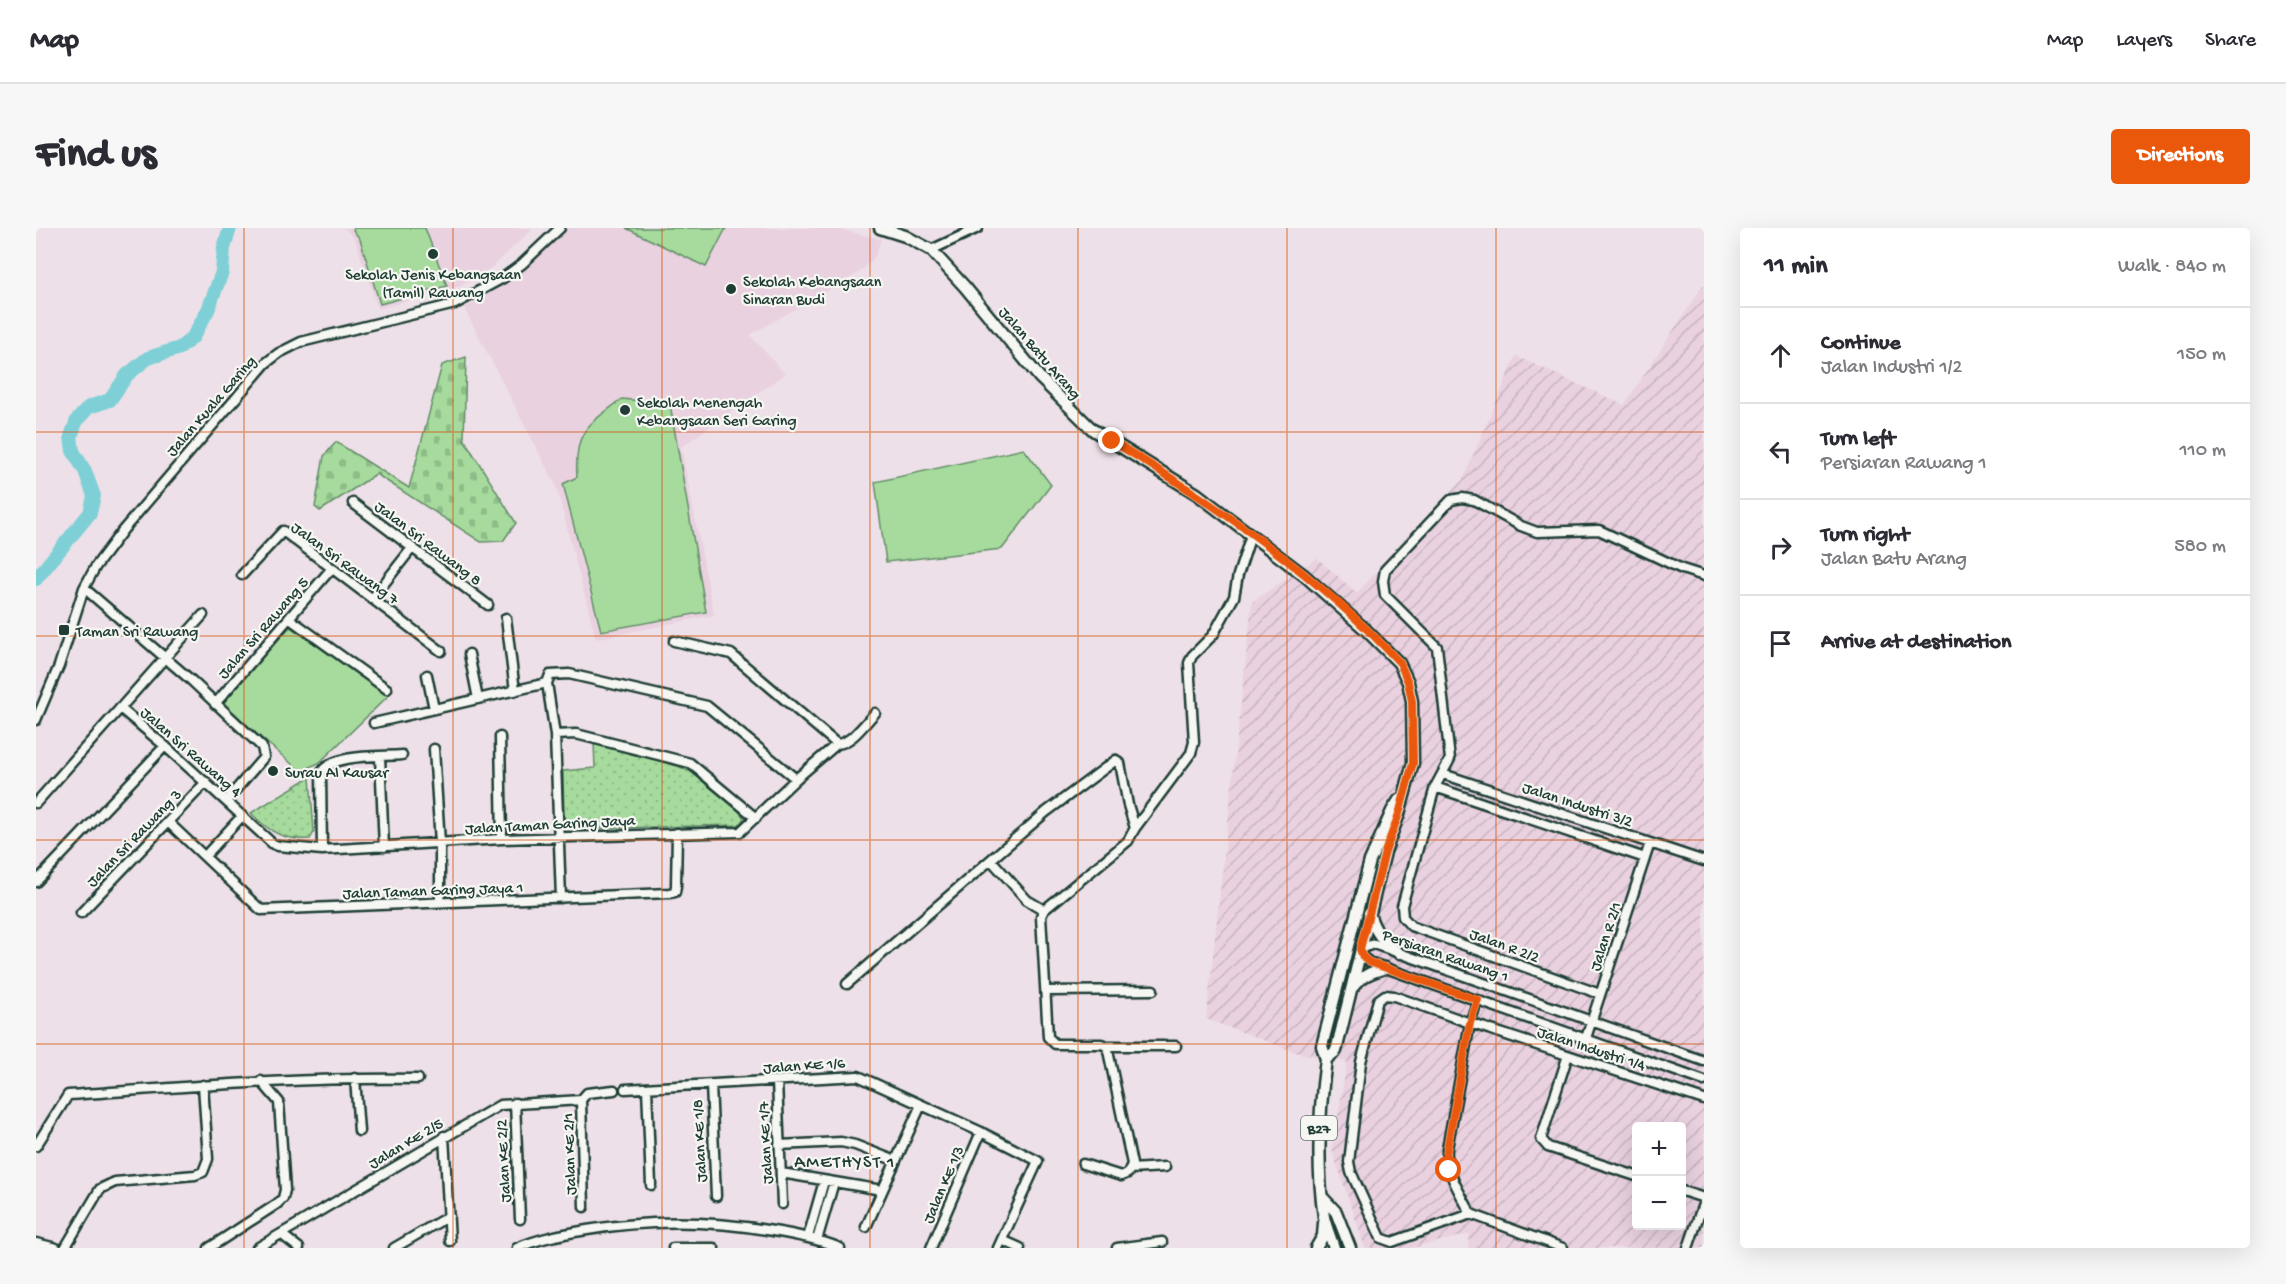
<!DOCTYPE html>
<meta charset="utf-8">
<style>
body{margin:0;font-family:"Gochi Hand",sans-serif;background:#f7f7f7;color:#2b2b33}
.controls{position:absolute;right:18px;bottom:18px;display:grid;overflow:hidden;border-radius:6px;box-shadow:0 6px 24px #0002}
.controls button{width:54px;height:54px;display:grid;place-items:center;padding:0;border:0;border-bottom:2px solid #e1e1e2;background:#fff;color:#2b2b33;font:30px sans-serif}
.stop{position:absolute;width:18px;height:18px;margin:-14px;border:4px solid #ea580c;border-radius:50%;background:#fff}
.stop.end{background:#ea580c;border-color:#fff;box-shadow:0 2px 6px #0008}
.list{margin:0;padding:0;list-style:none}
h2{display:flex;justify-content:space-between;align-items:center;height:78px;margin:0;padding:0 24px;font-size:26px}
h2 small{font-size:20px;font-weight:400;color:#7c7c81}
.list li{display:grid;grid-template-columns:39px 1fr auto;gap:18px;align-items:center;box-sizing:border-box;height:96px;padding:0 24px;border-top:2px solid #e1e1e2}
.list b{display:block;font-size:22px;white-space:nowrap}
.list p{margin:0;font-size:20px;white-space:nowrap;color:#7c7c81}
.list em{font-size:20px;font-style:normal;color:#7c7c81}
.icon{flex:none;width:33px;height:33px;fill:none;stroke:currentColor;stroke-width:2;stroke-linecap:round;stroke-linejoin:round}
.map{position:relative;flex:none;width:1668px;height:1020px;overflow:hidden;border-radius:6px}
header{display:flex;align-items:center;gap:36px;box-sizing:border-box;height:84px;padding:0 30px;background:#fff;border-bottom:2px solid #e1e1e2}
header strong{font-size:28px}
nav{display:flex;gap:33px;margin-inline-start:auto;font-size:21px}
.intro{display:flex;align-items:center;justify-content:space-between;box-sizing:border-box;height:144px;padding:0 36px}
h1{margin:0;font-size:42px}
.button{padding:15px 27px;border-radius:6px;background:#ea580c;color:#fff;font-size:21px;font-weight:700}
main{display:flex;gap:36px;padding:0 36px}
aside{flex:1;background:#fff;border-radius:6px;box-shadow:0 6px 24px #0002}
.map>svg:first-child{display:block}
.built{fill:#e9d1e0}
.industrial{fill:url(#industrial-furrows);fill-rule:evenodd}
.green{fill:url(#green-dots);stroke:#628c68;stroke-width:1.5}
.cemetery{fill:url(#cemetery-stones);stroke:#628c68;stroke-width:1.5}
.pitch{fill:#a6db9d;stroke:#628c68;stroke-width:1.5}
.lines{fill:none;stroke-linecap:round;stroke-linejoin:round}
.river{stroke:#7fd0d6;stroke-width:14}
.minor-casing{stroke:#1f3d34;stroke-width:13}
.major-casing{stroke:#1f3d34;stroke-width:15}
.minor{stroke:#f6f6f2;stroke-width:8}
.major{stroke:#f6f6f2;stroke-width:10}
.route{stroke:#ea580c;stroke-width:8}
.grid{fill:none;stroke:#d45610;stroke-width:1.5;stroke-opacity:0.55}
.poi-dot{fill:#1f3d34;stroke:#f6f6f2;stroke-width:2}
.labels{text-anchor:middle;stroke-width:4.5;stroke-linejoin:round;paint-order:stroke}
.shield{fill:#f6f6f2;stroke:#60746d;stroke-width:1.5}
.shield-label{font-size:15px;font-weight:bold;fill:#1f3d34}
.poi-label{font-size:16px;fill:#1f3d34;stroke:#f6f6f2;text-anchor:start}
.street-label{font-size:16px;fill:#1f3d34;stroke:#f6f6f2}
.neighbourhood-label{font-size:18px;letter-spacing:1.5px;fill:#1f3d34;stroke:#f6f6f2}
</style>
<header>
<strong>Map</strong>
<nav><a>Map</a><a>Layers</a><a>Share</a></nav>
</header>
<div class="intro"><h1>Find us</h1><a class="button">Directions</a></div>
<main>
<div class="map">
<svg width="1668" height="1020" viewBox="0 0 1668 1020">
<defs>
<pattern id="industrial-furrows" width="10" height="10" patternUnits="userSpaceOnUse" patternTransform="scale(1.5)"><rect width="10" height="10" fill="#e9d1e0"/><path d="M-1 1l2-2M0 10L10 0M9 11l2-2" fill="none" stroke="#c7b4c1"/></pattern>
<pattern id="green-dots" width="8" height="8" patternUnits="userSpaceOnUse" patternTransform="scale(1.5)"><rect width="8" height="8" fill="#a6db9d"/><path d="M2 2h.1M6 6h.1" fill="none" stroke="#8ebd88" stroke-width="1.8" stroke-linecap="round"/></pattern>
<pattern id="cemetery-stones" width="16" height="16" patternUnits="userSpaceOnUse" patternTransform="scale(1.5)"><rect width="16" height="16" fill="#a6db9d"/><path d="M2 7V4a2 2 0 0 1 4 0v3zM10 15v-3a2 2 0 0 1 4 0v3z" fill="#8ebd88"/></pattern>
</defs>
<rect width="100%" height="100%" fill="#eee0e8"/>
<filter id="ink" filterUnits="userSpaceOnUse"><feTurbulence type="fractalNoise" baseFrequency=".0167" numOctaves="2"/><feDisplacementMap in="SourceGraphic" scale="12" xChannelSelector="R" yChannelSelector="G"/><feConvolveMatrix kernelMatrix="1 2 1 2 8 2 1 2 1" color-interpolation-filters="sRGB"/></filter>
<g filter="url(#ink)">
<path class="built" d="M308,0H498L455,40L425,58L342,81L319,11Z
M530,0H797L845,11L839,29L824,44L714,107L749,146L645,219L678,387L560,411L520,258L428,80L485,47Z"/>
<path class="industrial" d="M1668,56V1020H1432L1434,1006L1375,1020H1329L1296,922L1311,834L1262,825L1170,791L1216,374L1281,330L1321,365L1427,251L1480,128L1588,177ZM1600,898H1646V998H1600Z"/>
<path class="green" d="M558,515L642,538L655,544L703,583L708,590L703,597L534,601L528,596L527,543L559,540Z
M274,549L278,604L274,611C248,613 232,603 215,585Z"/>
<path class="cemetery" d="M430,129L428,211L480,295L467,313L445,314L340,246L284,283L279,279L288,228L300,214L373,260L406,137Z"/>
<path class="pitch" d="M318,0H389L411,58L344,76L324,11L317,2Z
M590,0H690L670,39Z
M586,171L634,176L670,384L565,403L527,256L541,249C538,202 551,198 586,171Z
M988,221L1015,257L966,321L850,334L839,254Z
M254,399L353,467L283,535L264,543L185,475Z"/>
<g class="lines">
<path class="river" d="M0,351L54,285L58,268L49,243L37,223L35,208L41,192L53,179L74,172L91,147L112,130L144,120L157,109L172,82L186,44L188,20L194,0"/>
<g class="minor-casing">
<path id="minor" d="M895,22L942,0
M317,275L452,377
M206,347L247,303L405,423
M48,360L156,453L226,519L228,529L190,573
M336,371L376,320
M470,390L479,463
M254,391L351,461
M638,413L695,426L801,516
M433,426L442,471
M391,447L398,481
M179,476L296,340
M84,480L129,518L237,616L242,618L286,622L466,611L704,604L760,551L801,516C816,515 829,495 839,485
M0,492L23,438L48,360L60,338L87,302L230,135L243,125L265,114L419,76L467,50L486,36L524,0
M338,495L511,455
M519,507L540,506L654,535L720,590
M464,509L466,611
M398,521L404,615V674
M344,529L348,619
M1407,546L1668,633
M1399,559L1609,630
M0,575L167,387
M132,594L225,682L633,665L639,664L640,658L641,605
M286,622L285,545C296,525 345,529 366,527
M169,628L206,588
M956,633L991,672L1008,682
M0,654L129,518
M525,670L519,507L511,455L514,447L533,446L671,478L760,551
M45,685L170,554
M811,756L1010,584L1080,532L1084,535L1092,577L1099,600
M1011,763L1117,762
M1564,766L1375,698L1367,689L1366,678L1399,559L1414,531L1401,419L1349,367L1347,353L1349,342L1415,272L1426,270L1438,272L1485,298L1501,304L1563,302L1646,341L1668,348
M1442,772L1434,795L1411,921C1409,944 1425,966 1435,986L1527,1020
M1550,810L1614,615
M1140,818H1071L1065,816H1019L1012,809L1005,688L1008,682L1092,613L1099,600L1155,525L1158,514L1153,435L1156,428L1177,407L1198,369L1202,347L1215,307
M1532,827L1505,911L1512,919L1600,948
M1668,833L1338,716L1324,721L1327,729L1333,734L1668,853
M319,850L323,903
M741,853L746,976
M675,857L680,968
M611,860L615,957
M589,861L822,848L945,904L1002,933L962,1020
M545,872L548,979
M545,872L551,865L578,862
M479,875L484,991
M408,908L414,1013
M743,917L805,914L819,917L860,933
M0,918L32,867C149,859 265,849 382,851
M1047,936L1085,948L1092,945L1096,936L1071,818
M1094,941L1129,939
M745,945L846,962
M1646,963L1668,970
M1435,986L1356,1014L1345,1010L1315,944L1313,934L1325,834L1342,772L1349,767L1358,768L1434,795L1668,872
M830,999L885,877
M245,1006L263,1020
M772,1009L788,953
M781,1012L798,954
M966,1012L984,1020
M0,1015L20,1020
M29,1020L64,961L79,954L159,947L167,944L172,931L167,857
M173,1020L241,976L247,970L249,962L243,874L225,853
M221,1020L464,877L545,872
M358,1020L413,988
M481,1020C504,1010 527,1006 551,1002C615,991 674,992 737,1003C760,1007 782,1011 804,1020
M637,1020H678
M895,1020L945,904
M1081,1020L1126,1014
M1652,1020L1668,973"/>
</g>
<g class="major-casing">
<path id="major" d="M844,0L869,8L895,22L929,59L1004,150L1057,202L1161,266L1269,348L1330,402L1363,435L1372,454L1376,473L1377,535L1363,586L1349,624L1300,823L1290,831C1283,884 1280,936 1288,989C1290,999 1295,1010 1298,1020
M1333,685C1338,703 1347,714 1363,725
M1317,759C1326,747 1336,744 1349,740
M1290,831L1286,818L1334,633L1356,583L1363,572
M1287,970L1300,984L1314,1020
M1280,1020L1287,1008L1288,995"/>
</g>
<use href="#minor" class="minor"/>
<use href="#major" class="major"/>
</g>
</g>
<g class="lines" filter="url(#ink)">
<path class="route" d="M1076,213C1175,273 1285,349 1364,435L1372,454L1376,473L1377,535L1363,586L1349,624L1324,721L1327,729L1333,734L1442,772L1434,795L1411,921L1410,931L1413,942"/>
</g>
<path class="grid" d="M208,0V1020M417,0V1020M626,0V1020M834,0V1020M1042,0V1020M1251,0V1020M1460,0V1020M0,204H1668M0,408H1668M0,612H1668M0,816H1668"/>
<g class="poi-dot">
<circle cx="397" cy="26" r="6"/>
<circle cx="695" cy="61" r="6"/>
<circle cx="589" cy="182" r="6"/>
<rect x="22" y="396" width="12" height="12" rx="3"/>
<circle cx="237" cy="543" r="6"/>
</g>
<g class="labels">
<rect class="shield" x="1265" y="888" width="36" height="24" rx="4.5"/>
<g class="shield-label">
<text x="1283" y="905">B27</text>
</g>
<g class="poi-label">
<text x="397" y="51" text-anchor="middle">Sekolah Jenis Kebangsaan<tspan x="397" dy="18">(Tamil) Rawang</tspan></text>
<text x="707" y="58">Sekolah Kebangsaan<tspan x="707" dy="18">Sinaran Budi</tspan></text>
<text x="601" y="179">Sekolah Menengah<tspan x="601" dy="18">Kebangsaan Seri Garing</tspan></text>
<text x="40" y="408">Taman Sri Rawang</text>
<text x="249" y="549">Surau Al Kausar</text>
</g>
<g class="street-label">
<text transform="translate(1005 124) rotate(49)" y="6">Jalan Batu Arang</text>
<text transform="translate(174 177) rotate(-49)" y="6">Jalan Kuala Garing</text>
<text transform="translate(393 314) rotate(37)" y="6">Jalan Sri Rawang 8</text>
<text transform="translate(310 334) rotate(36)" y="6">Jalan Sri Rawang 7</text>
<text transform="translate(226 399) rotate(-49)" y="6">Jalan Sri Rawang 5</text>
<text transform="translate(156 523) rotate(41)" y="6">Jalan Sri Rawang 4</text>
<text transform="translate(1542 575) rotate(18)" y="6">Jalan Industri 3/2</text>
<text transform="translate(514 595) rotate(-3)" y="6">Jalan Taman Garing Jaya</text>
<text transform="translate(97 609) rotate(-46)" y="6">Jalan Sri Rawang 3</text>
<text transform="translate(397 661) rotate(-2)" y="6">Jalan Taman Garing Jaya 1</text>
<text transform="translate(1568 708) rotate(-72)" y="6">Jalan R 2/1</text>
<text transform="translate(1469 716) rotate(20)" y="6">Jalan R 2/2</text>
<text transform="translate(1410 726) rotate(19)" y="6">Persiaran Rawang 1</text>
<text transform="translate(1556 819) rotate(18)" y="6">Jalan Industri 1/4</text>
<text transform="translate(768 836) rotate(-4)" y="6">Jalan KE 1/6</text>
<text transform="translate(662 913) rotate(-93)" y="6">Jalan KE 1/8</text>
<text transform="translate(369 914) rotate(-31)" y="6">Jalan KE 2/5</text>
<text transform="translate(728 915) rotate(-93)" y="6">Jalan KE 1/7</text>
<text transform="translate(532 926) rotate(-92)" y="6">Jalan KE 2/1</text>
<text transform="translate(466 933) rotate(-93)" y="6">Jalan KE 2/2</text>
<text transform="translate(906 956) rotate(-67)" y="6">Jalan KE 1/3</text>
</g>
<g class="neighbourhood-label">
<text x="809" y="939">AMETHYST 1</text>
</g>
</g>
</svg>
<div class="controls">
<button>+</button>
<button>−</button>
</div>
<div class="stop" style="left:1413px;top:942px"></div>
<div class="stop end" style="left:1076px;top:213px"></div>
</div>
<aside>
<h2>11 min<small>Walk · 840 m</small></h2>
<ul class="list">
<li><svg class="icon" aria-label="ahead" viewBox="0 0 24 24"><path d="M12 20V5M6 11l6-6 6 6"/></svg><div><b>Continue</b><p>Jalan Industri 1/2</p></div><em>150 m</em></li>
<li><svg class="icon" aria-label="left" viewBox="0 0 24 24"><path d="M17 20v-9H6M10 6l-5 5 5 5"/></svg><div><b>Turn left</b><p>Persiaran Rawang 1</p></div><em>110 m</em></li>
<li><svg class="icon" aria-label="right" viewBox="0 0 24 24"><path d="M7 20v-9h11M14 6l5 5-5 5"/></svg><div><b>Turn right</b><p>Jalan Batu Arang</p></div><em>580 m</em></li>
<li><svg class="icon" aria-label="arrive" viewBox="0 0 24 24"><path d="M6 21V4h12l-3 4 3 4H6"/></svg><div><b>Arrive at destination</b></div></li>
</ul>
</aside>
</main>
